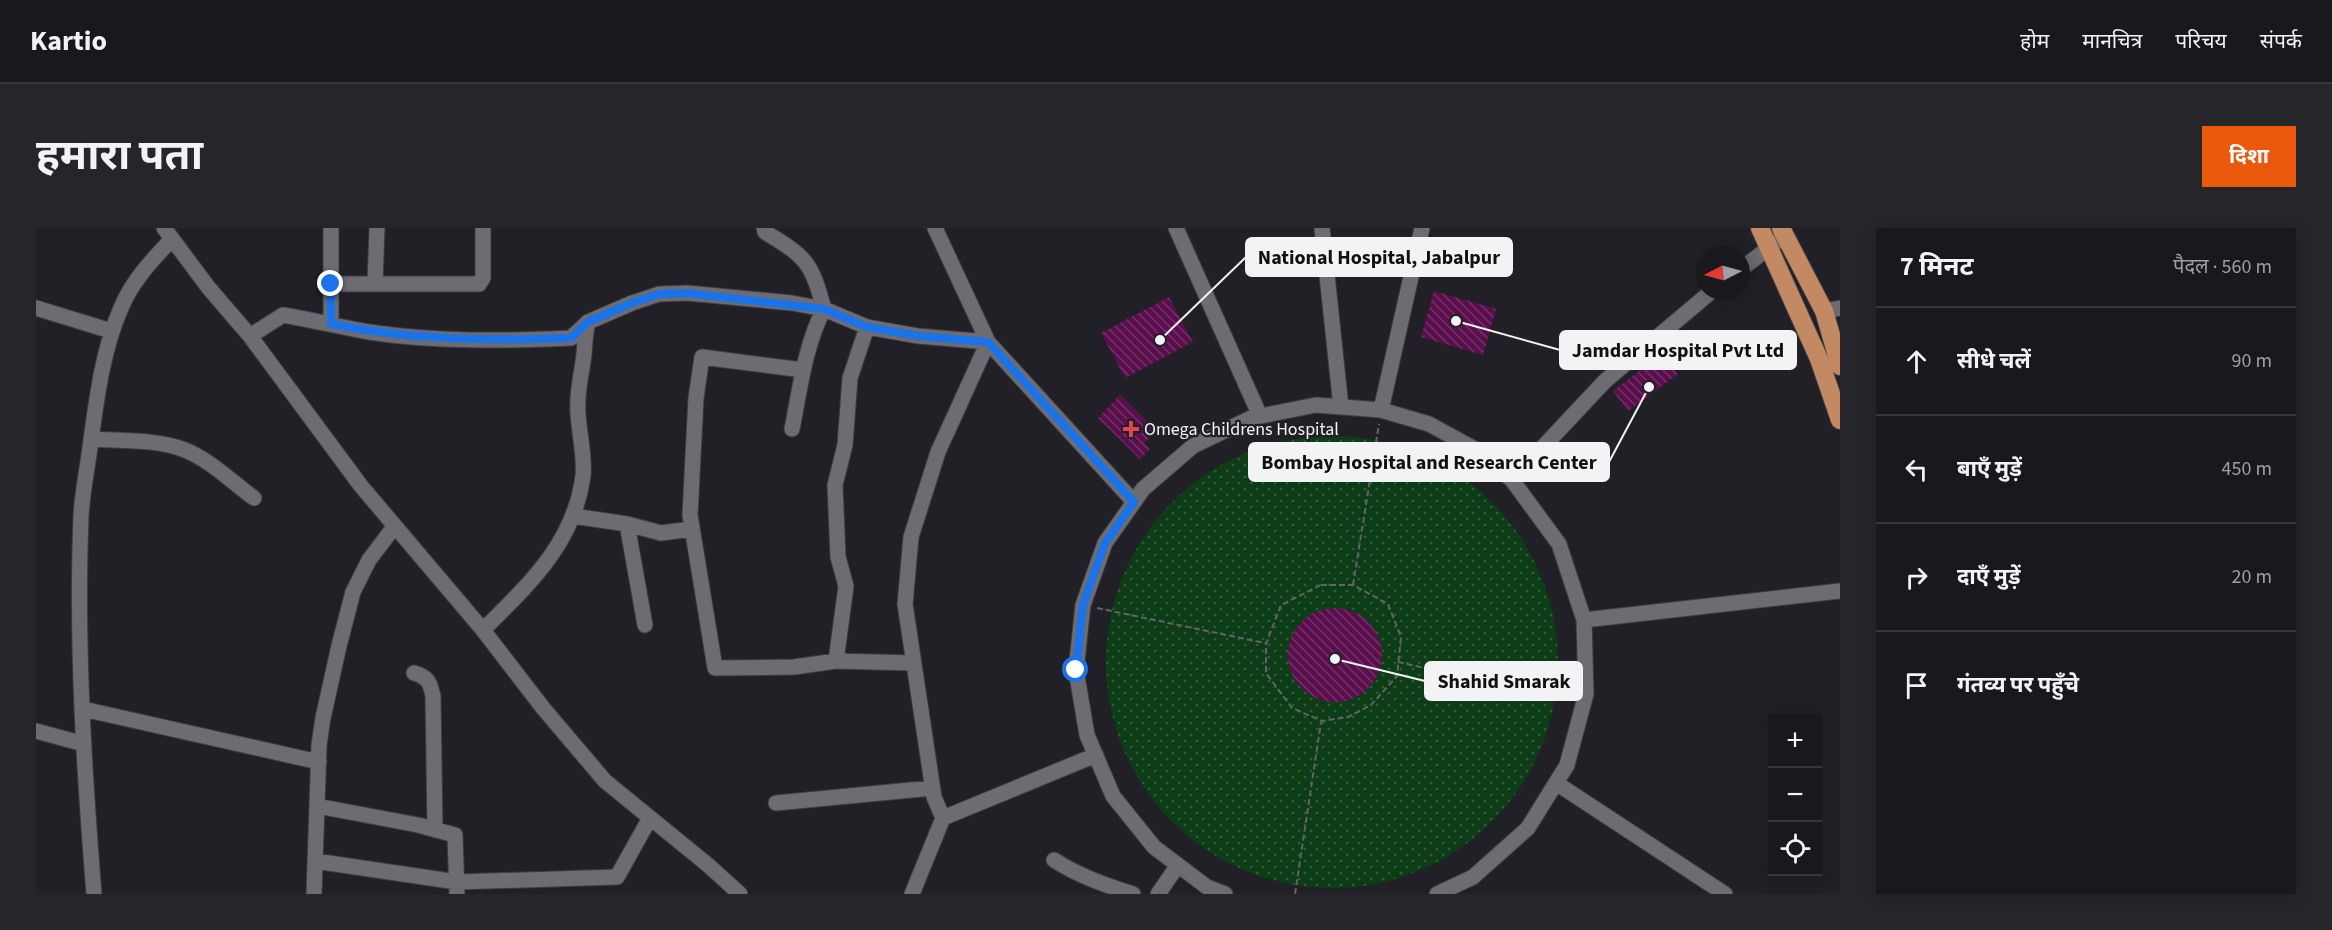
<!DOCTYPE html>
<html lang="hi">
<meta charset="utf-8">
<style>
body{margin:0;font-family:"Source Sans 3","Noto Sans Devanagari",sans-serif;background:#262529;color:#f1f3f6}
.controls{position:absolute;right:18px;bottom:18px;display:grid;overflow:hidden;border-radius:0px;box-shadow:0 3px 15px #0003}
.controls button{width:54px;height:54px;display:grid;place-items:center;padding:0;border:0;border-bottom:2px solid #37373b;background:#19181c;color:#f1f3f6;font:30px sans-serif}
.compass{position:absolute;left:1660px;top:18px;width:54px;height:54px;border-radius:50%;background:#19181c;box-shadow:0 3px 15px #0003;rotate:264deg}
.stop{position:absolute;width:18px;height:18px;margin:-14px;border:4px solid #1a73e8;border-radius:50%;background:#fff}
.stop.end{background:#1a73e8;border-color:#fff;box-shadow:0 2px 6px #0008}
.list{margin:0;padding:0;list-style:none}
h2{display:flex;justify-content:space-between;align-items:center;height:78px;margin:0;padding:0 24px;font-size:26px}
h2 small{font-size:20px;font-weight:400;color:#9fa0a3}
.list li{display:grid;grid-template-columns:39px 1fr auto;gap:18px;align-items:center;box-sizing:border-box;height:108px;padding:0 24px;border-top:2px solid #37373b}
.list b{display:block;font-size:22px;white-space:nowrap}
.list em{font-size:20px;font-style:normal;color:#9fa0a3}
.icon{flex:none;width:33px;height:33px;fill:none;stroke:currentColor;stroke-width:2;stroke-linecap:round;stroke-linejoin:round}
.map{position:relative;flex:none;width:1804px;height:666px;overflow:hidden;border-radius:0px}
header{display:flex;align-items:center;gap:36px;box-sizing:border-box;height:84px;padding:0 30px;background:#19181c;border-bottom:2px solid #37373b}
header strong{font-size:28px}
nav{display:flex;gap:33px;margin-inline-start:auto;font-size:21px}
.intro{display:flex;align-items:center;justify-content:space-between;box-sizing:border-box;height:144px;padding:0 36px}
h1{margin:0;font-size:42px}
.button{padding:15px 27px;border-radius:0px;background:#ea580c;color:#fff;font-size:21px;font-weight:700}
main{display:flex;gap:36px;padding:0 36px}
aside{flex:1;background:#19181c;border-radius:0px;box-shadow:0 3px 15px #0003}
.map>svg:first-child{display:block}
.green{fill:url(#green-dots)}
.building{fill:url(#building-back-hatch)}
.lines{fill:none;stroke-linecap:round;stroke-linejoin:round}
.minor-casing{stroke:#3d3d42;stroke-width:17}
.major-casing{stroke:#3d3d42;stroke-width:20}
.path{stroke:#636368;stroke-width:2;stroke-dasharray:6 3;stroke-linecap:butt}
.minor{stroke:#6c6c72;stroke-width:15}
.major{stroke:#c28962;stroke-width:18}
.route{stroke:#1a73e8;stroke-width:8}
.health-dot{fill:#e0444e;stroke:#212026;stroke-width:2}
.labels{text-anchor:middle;stroke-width:4.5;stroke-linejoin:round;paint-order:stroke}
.poi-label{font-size:18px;fill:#f3f3f6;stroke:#212026;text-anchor:start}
.leader{fill:none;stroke:#f3f3f6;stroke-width:2}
.callout-dot{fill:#f3f3f6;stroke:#212026;stroke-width:2}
.callout{fill:#f3f3f6;stroke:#f3f3f6;stroke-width:2}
.callout-label{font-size:20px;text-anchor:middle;font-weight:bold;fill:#111}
</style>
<header>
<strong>Kartio</strong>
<nav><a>होम</a><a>मानचित्र</a><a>परिचय</a><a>संपर्क</a></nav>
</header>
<div class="intro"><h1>हमारा पता</h1><a class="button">दिशा</a></div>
<main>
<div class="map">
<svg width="1804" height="666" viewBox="0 0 1804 666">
<defs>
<pattern id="green-dots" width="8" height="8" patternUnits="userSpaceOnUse" patternTransform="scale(1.5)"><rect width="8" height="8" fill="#0d3d17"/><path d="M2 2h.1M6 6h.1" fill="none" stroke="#315a39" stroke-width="1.8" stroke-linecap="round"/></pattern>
<pattern id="building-back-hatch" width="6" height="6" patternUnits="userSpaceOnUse" patternTransform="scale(1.5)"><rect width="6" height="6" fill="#5a0e4d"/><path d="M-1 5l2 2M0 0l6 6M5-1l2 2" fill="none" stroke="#723267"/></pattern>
</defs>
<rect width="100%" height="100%" fill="#212026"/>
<path class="green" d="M1070 434a226 226 0 1 1 452 0a226 226 0 1 1-452 0Z"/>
<path class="building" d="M1398,63L1460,81L1447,127L1385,109Z
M1133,69L1157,114L1089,150L1065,105Z
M1627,125L1642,146L1592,183L1577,163Z
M1084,167L1120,203L1108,215L1114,221L1104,231L1062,190Z
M1252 427a47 47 0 1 1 94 0a47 47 0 1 1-94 0Z"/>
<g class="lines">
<g class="minor-casing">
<path id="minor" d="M128,0L172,59L214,108L325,258L447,402L507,480L569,553L672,637L704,666
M295,0V95
M728,0L729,4C770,29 775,33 788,81C769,117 764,161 756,201
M899,0L952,114L1098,274
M1140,0L1224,188
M1286,0L1305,179
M1705,41L1742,13
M295,56H443L447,50V0
M339,56L341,0
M0,80L75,103
M1788,83L1804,80
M214,108L247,87C276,92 305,99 333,104C399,114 469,113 535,110L552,94L596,75L623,66L651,65L756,75L788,81L831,99L882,108L952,114
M767,142L666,129L660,170L654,287L679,440L758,439L800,433L877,435
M1345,182L1386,0
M55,211C85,213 121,211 149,222C174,232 196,254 218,270
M1476,252L1569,153L1676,63
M537,288L591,296L625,305L656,301
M591,296L609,397
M1548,392L1804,363
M447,402C492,357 538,316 547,248C549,227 543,206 542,185C540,165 546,146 548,126C549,115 549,105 552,94
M800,433L810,358L802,329L799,257L809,217L814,150L831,99
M378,445C392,449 394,454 397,468L399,602
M47,481L283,534
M0,503L48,516
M1520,555L1689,666
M740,575L896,560
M281,578L382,597L419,607L421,666
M907,590L898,569L869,376L875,309L902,224L952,114
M1018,632C1043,648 1069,657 1097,666
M279,633L421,654L581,649L614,590
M58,666C48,541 40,414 45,289C46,264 52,238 55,212C61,168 67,121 85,80C96,53 116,32 136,11
M278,666L283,517L287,490L303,418L317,364L333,332L358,299
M876,666L907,590L1060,527
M1122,666L1142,637
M1189,666L1171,659L1118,619L1077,568L1051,507L1040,442L1047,377L1069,315L1098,274L1107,261L1157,218L1215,190L1280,177L1345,182L1393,196L1437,220L1476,252L1523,316L1548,392L1550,466L1531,537L1492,600L1437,649L1401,666"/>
</g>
<g class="major-casing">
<path id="major" d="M1724,0L1783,131L1804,192
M1745,0L1788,83L1804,138"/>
</g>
<path class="path" d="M1285,357H1317L1352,376L1365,409L1361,448L1335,477L1312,489L1286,493L1256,480L1230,445V416L1245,377Z
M1317,357L1343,196
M1061,380L1229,415
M1362,434L1535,472
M1259,666L1285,494"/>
<use href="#minor" class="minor"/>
<use href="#major" class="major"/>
</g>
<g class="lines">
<path class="route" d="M295,56V96C373,112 455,113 535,110L552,94L596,75L623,66L651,65L788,81L831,99L882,108L952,114L1098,274L1069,315L1047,377L1040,442"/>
</g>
<path class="health-dot" d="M1092 192h6v6h6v6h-6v6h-6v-6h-6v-6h6z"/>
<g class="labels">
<g class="poi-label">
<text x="1108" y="207">Omega Childrens Hospital</text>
</g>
</g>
<path class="leader" d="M1124 112L1210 29M1420 93L1524 122M1613 159L1573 234M1299 431L1389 453"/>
<g class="callout-dot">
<circle cx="1124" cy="112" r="6"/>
<circle cx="1420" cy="93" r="6"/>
<circle cx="1613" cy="159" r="6"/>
<circle cx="1299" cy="431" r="6"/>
</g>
<g class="callout">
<rect x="1210" y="10" width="266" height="38" rx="6"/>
<rect x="1524" y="103" width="236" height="38" rx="6"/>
<rect x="1213" y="215" width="360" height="38" rx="6"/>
<rect x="1389" y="434" width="157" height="38" rx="6"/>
</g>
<g class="callout-label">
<text x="1343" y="36">National Hospital, Jabalpur</text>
<text x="1642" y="129">Jamdar Hospital Pvt Ltd</text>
<text x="1393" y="241">Bombay Hospital and Research Center</text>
<text x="1468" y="460">Shahid Smarak</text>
</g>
</svg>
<div class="controls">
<button>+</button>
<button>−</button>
<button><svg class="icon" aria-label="locate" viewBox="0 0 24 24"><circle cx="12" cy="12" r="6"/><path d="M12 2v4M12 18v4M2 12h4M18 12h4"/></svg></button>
</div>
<svg class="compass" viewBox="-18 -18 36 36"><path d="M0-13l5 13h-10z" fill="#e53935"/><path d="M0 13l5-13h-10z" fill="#9fa0a3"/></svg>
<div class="stop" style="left:1040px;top:442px"></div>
<div class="stop end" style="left:295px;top:56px"></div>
</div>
<aside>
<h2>7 मिनट<small>पैदल · 560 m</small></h2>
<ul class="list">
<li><svg class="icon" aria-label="ahead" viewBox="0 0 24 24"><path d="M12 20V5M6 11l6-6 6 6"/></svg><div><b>सीधे चलें</b></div><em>90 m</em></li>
<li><svg class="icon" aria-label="left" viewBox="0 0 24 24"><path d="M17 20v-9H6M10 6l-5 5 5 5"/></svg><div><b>बाएँ मुड़ें</b></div><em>450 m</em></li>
<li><svg class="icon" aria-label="right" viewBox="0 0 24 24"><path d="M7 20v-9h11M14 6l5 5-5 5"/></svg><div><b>दाएँ मुड़ें</b></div><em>20 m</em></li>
<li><svg class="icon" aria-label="arrive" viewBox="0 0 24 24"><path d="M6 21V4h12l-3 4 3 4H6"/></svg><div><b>गंतव्य पर पहुँचे</b></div></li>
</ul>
</aside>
</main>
